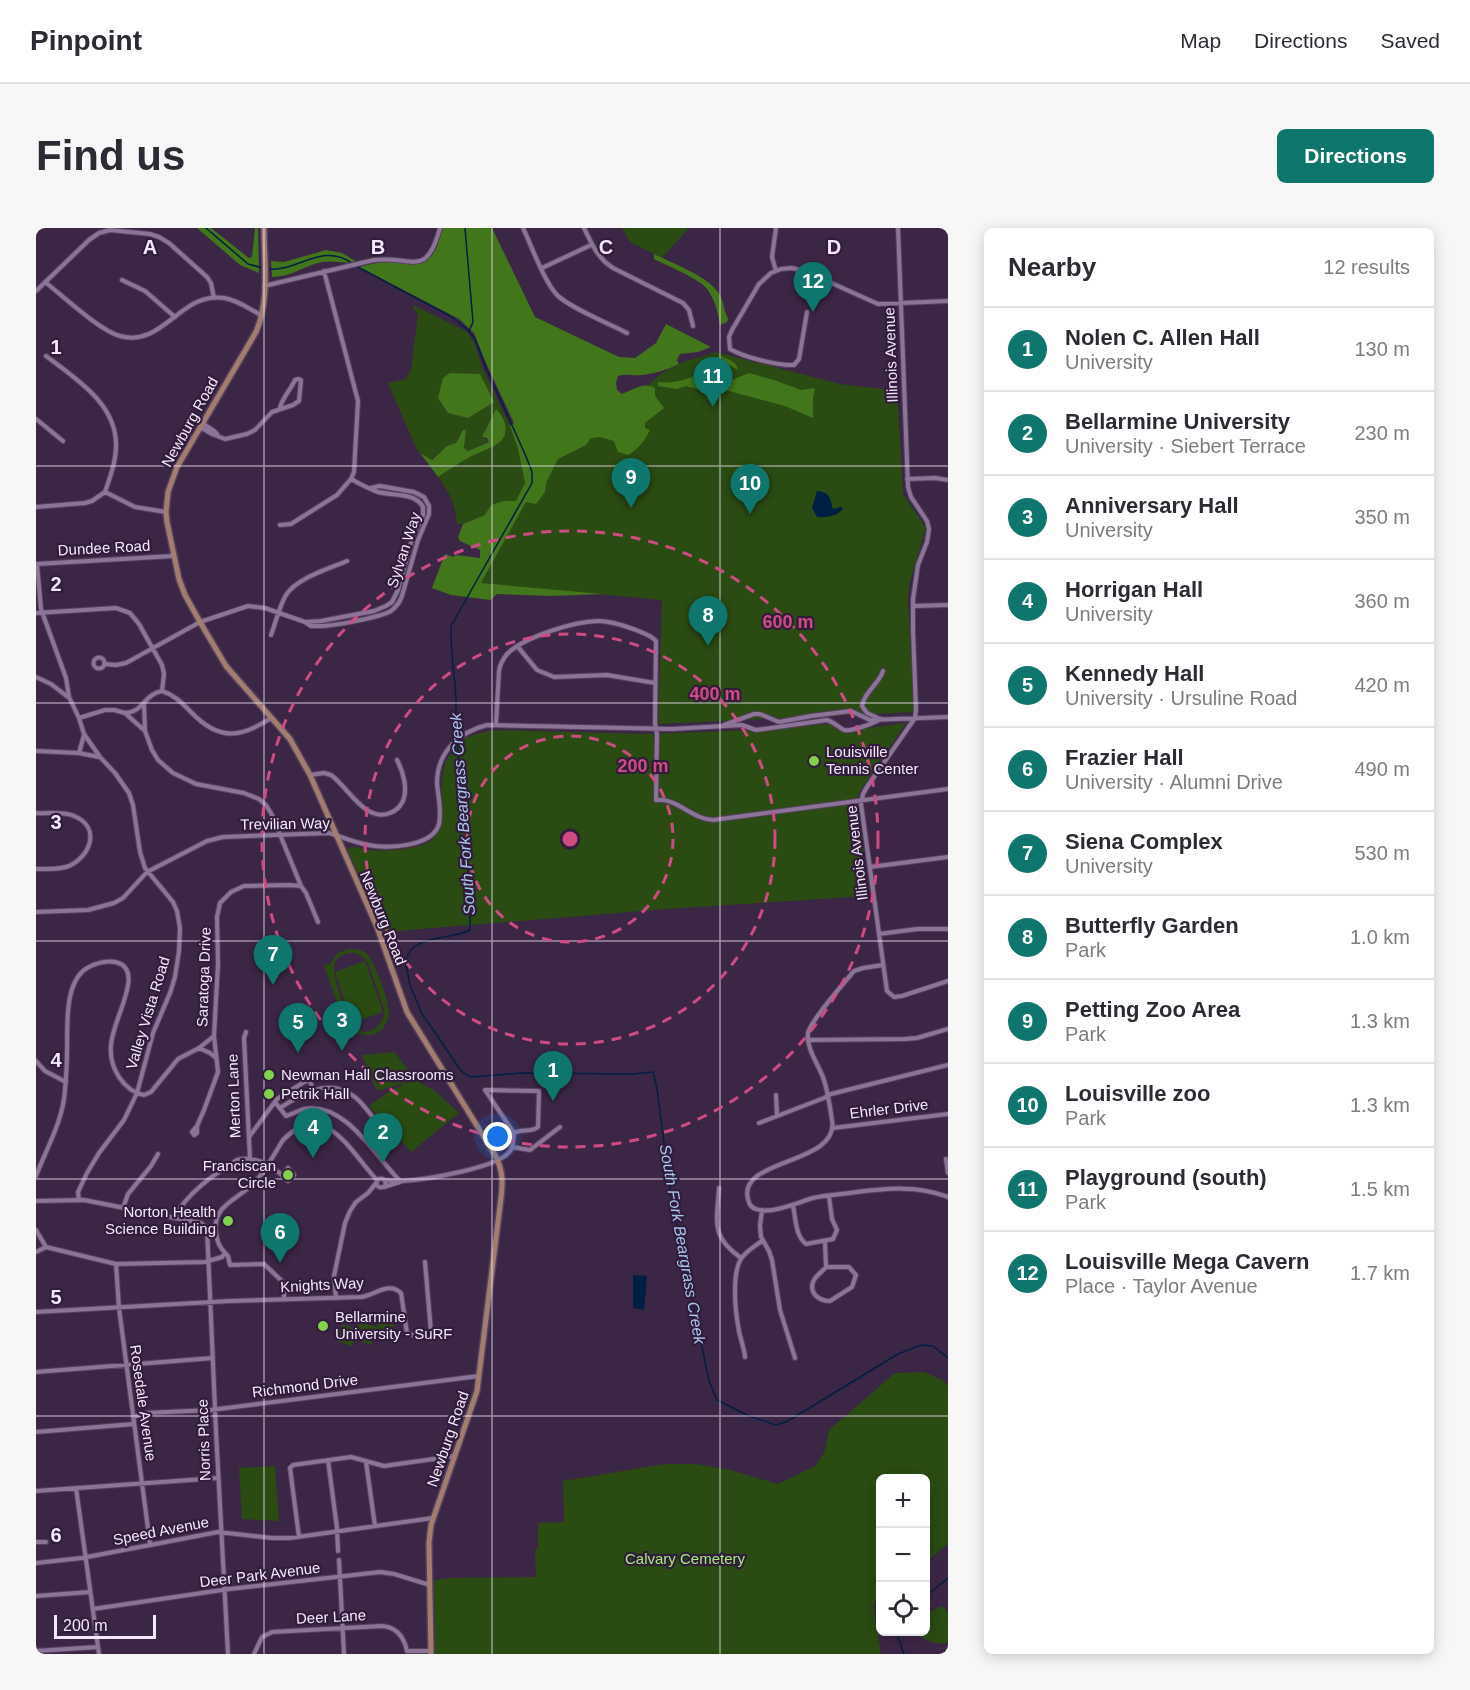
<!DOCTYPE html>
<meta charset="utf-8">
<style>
body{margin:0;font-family:Arial,sans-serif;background:#f7f7f7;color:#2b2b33}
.controls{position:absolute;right:18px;bottom:18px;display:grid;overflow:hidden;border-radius:9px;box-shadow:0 3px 15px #0003}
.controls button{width:54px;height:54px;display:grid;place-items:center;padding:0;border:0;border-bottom:2px solid #e1e1e2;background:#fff;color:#2b2b33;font:30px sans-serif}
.scale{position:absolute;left:18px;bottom:15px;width:102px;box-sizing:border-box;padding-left:6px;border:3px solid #f5e8fc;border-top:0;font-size:16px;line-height:21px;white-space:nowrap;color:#f5e8fc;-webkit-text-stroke:4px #311c3b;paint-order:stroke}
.you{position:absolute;left:462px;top:909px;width:21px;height:21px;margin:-15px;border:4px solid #fff;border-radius:50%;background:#1a73e8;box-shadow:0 0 0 9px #1a73e833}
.badge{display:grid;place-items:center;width:39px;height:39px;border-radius:50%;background:#0f766e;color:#fff;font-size:20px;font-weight:700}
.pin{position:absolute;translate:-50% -50px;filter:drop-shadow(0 2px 3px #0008)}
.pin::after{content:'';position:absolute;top:32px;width:21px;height:18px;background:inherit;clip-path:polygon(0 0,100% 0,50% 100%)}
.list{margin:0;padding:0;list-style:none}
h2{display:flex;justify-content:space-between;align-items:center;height:78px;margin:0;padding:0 24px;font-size:26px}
h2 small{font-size:20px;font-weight:400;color:#7c7c81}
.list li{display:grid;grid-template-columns:39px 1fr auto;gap:18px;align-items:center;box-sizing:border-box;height:84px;padding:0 24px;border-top:2px solid #e1e1e2}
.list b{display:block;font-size:22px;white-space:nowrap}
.list p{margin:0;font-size:20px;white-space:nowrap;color:#7c7c81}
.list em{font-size:20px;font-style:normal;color:#7c7c81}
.icon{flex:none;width:33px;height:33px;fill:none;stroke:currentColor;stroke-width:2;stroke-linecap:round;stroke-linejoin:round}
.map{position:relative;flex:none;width:912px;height:1426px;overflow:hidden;border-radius:9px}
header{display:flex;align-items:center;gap:36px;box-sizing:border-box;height:84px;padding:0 30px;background:#fff;border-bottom:2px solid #e1e1e2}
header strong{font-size:28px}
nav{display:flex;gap:33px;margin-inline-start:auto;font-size:21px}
.intro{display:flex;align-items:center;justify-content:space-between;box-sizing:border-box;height:144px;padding:0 36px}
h1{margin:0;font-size:42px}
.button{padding:15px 27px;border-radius:9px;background:#0f766e;color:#fff;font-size:21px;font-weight:700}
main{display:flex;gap:36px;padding:0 36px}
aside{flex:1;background:#fff;border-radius:9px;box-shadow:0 3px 15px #0003}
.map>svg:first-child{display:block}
.green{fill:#2a4b12;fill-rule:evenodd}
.forest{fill:#42761a}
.water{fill:#001f44}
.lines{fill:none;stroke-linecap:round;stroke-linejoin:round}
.stream{stroke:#001f44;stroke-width:1.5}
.minor-casing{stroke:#55425d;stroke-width:6}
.secondary-casing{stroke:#55425d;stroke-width:8}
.minor{stroke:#8c7398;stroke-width:4}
.secondary{stroke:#a27c6e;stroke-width:5}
.grid{fill:none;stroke:#f5e8fc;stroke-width:1.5;stroke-opacity:0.55}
.ring{fill:none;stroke:#cf4c83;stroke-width:3;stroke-dasharray:10 8}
.poi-dot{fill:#83d04e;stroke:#311c3b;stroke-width:2}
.labels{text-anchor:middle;stroke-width:4.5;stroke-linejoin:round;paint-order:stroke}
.street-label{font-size:15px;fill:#f5e8fc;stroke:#311c3b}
.poi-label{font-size:15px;fill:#f5e8fc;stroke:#311c3b;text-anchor:start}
.park-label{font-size:15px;fill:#a4eb78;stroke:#311c3b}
.water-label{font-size:16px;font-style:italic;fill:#a9c8f0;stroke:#311c3b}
.grid-label{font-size:20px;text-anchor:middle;font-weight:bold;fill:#f5e8fc;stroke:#311c3b;stroke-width:4.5;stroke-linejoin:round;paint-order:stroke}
.centre{fill:#cf4c83;stroke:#311c3b;stroke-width:3}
.ring-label{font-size:18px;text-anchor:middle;font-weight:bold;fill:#cf4c83;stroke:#311c3b;stroke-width:4.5;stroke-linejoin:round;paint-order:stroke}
</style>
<header>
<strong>Pinpoint</strong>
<nav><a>Map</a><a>Directions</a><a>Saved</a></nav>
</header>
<div class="intro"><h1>Find us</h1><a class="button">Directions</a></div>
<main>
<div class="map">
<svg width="912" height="1426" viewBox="0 0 912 1426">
<rect width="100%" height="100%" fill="#3c2645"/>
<path class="green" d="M586,0H653L626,30L594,14Z
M375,76L430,103L438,114L446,139L474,198L482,221L489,255L481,273H468L449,287L427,296H421C419,276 414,265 402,249C414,241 426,233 438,227C446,223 457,220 464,214C474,206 469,188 460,181L446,209L453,213L432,223L428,220L430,202L423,207L420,215L411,218L395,232L384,225L380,220L352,155L370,151L375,141L382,87ZM414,145L444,146L432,190L412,185L402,170Z
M680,124L804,156L847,161L861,159L867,266L890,300L873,357L872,372L878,484L622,496L626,372L445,355L527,208L603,167L614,155L626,145L647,134Z
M870,495L822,566L832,668L630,681L348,704L312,623V620C319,617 326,621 334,622C346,624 383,621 393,614C421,593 391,552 418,521C421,517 424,513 428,511C437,506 448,504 459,502L608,506L720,502L793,496L814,505L825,501Z
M312,721C318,721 324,721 330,725C339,732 354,776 353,787C352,793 349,799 344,803C331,812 323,802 312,806L288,737L294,736L302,725ZM318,725L326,728L332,735L348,781C349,798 331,812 317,798C311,792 309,780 306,772C300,754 287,725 318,725Z
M329,733L347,784L316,795L299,744Z
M359,824L379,852L399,863L423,885L375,924L333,878L354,863L373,854L341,863L326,827Z
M343,1092L358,1097L352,1114L337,1109L335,1117L319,1111L316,1118L300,1113L306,1096L321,1101L324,1094L340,1099Z
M888,1144L908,1153L912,1158V1316L890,1334V1250H844V1370L837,1376L845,1426H399L398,1352L413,1350L500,1349L499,1321H502V1295L528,1294L527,1253L628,1236H661L694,1242L742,1256L779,1238L788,1225L793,1202L859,1145Z
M239,1238L243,1293L206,1291L203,1240Z
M905,1378L909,1380L912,1386V1415C900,1417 889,1413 881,1404H890V1386Z"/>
<path class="forest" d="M161,0H175L213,30L216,29L219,0H222L223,45L204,37Z
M406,0H456L499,89L583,129L599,130L620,115L630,96L675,119L662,124L644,126L641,132L643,136C631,142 620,145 606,147C597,148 590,145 582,148L580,155L581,162L586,166C596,162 608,153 619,160V168L628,180L609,195V200L614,202C608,213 603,221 592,227L582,224L578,213L564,209L555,210L550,217L522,231L510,255L509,264L500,276L490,274L445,355L567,366L515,368L461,366L454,372L415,367L396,360L409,326L417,329L420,327L444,330V322L424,313L422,309L427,296L449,287L455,277L468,273H480L489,255L482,221L474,198L478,195L450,135L438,105L423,91L323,39C336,36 348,33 361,34C368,35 374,37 380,36C398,35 403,15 406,0Z
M290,22L306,25L321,34C308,36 295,31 282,35C266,39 254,49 236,49L235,33L248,34Z
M618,26C636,35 671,48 682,64C688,72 687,82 692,90L691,94L684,97C682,85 679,71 671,61C664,51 630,37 618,31Z
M684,128C691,130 701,134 702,142L693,137L687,147L691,152H696L713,145L738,152L765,162L779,160L777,171V190L749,178L678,159L669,163L650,158L641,161L622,158V154C638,156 656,151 670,141C675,137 678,131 684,128Z
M414,145L444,146L458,174L432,190L412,185L402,170L407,150Z
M460,181C469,188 474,206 464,214C457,220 446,223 438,227C426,233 414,241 402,249L384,225L396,232L411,218L420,215L427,202H430L428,220L432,223L453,214L451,210L446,209Z"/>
<path class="water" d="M781,263C792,264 795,269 796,279L798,281L805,279L807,280C803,288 789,290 781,289L776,280Z
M597,1047L611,1048L608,1082L597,1080Z"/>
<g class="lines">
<path class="stream" d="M170,0L212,36L227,40
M429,0L437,94L433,103
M320,38L414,88L431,101L439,111L450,140L489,226L496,244V255L415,398C414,425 420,451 420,478C420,489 419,499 421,511
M232,41C262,44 285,14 316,35
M421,515L429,591L434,683V702C416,711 393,707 377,720C374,723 371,729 369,732L374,757L386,786L396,800L425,843L434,849L486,845L598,846L617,844L621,861L635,968L673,1153L681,1172L713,1188L740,1197L752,1193L862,1126L885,1117L897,1118L912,1130
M890,1368L912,1350
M860,1404L868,1426"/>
<g class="minor-casing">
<path id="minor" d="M487,0C496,19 508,53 521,67C534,80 574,96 591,105
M548,0C556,16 561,30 577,40L647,75L653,82L657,98
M862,0L872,259L875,269L891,293L893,301L891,314L882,337L877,371V402L880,482L879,490L831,559L827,566L825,576L851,763L858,769L866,768L912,753
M506,40L555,17
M740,43L736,29L740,0
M86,52L109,63L139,89
M9,54C27,68 64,103 84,108C127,120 145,63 188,70C202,72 213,81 225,87
M228,58L338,32C376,27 390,52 404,0
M0,63L53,12L63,5L74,2L114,6L123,9L133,15L171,49L175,55L178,70
M771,84L763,131L758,137C743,138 707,129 694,121L693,109L696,102L723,56L735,45L745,41L756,40L771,44L842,76L912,73
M10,128C40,151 81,176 80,218C80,234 74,249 69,264
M0,191L27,213
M166,195L178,203L181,206
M164,199L176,206L189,211L211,206L219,202L236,184L257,177L263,173L265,152L262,151L259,152C255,161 245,172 244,180
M871,251L899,250L912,252
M69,264L99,279L130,284
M0,279L49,275L56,273L69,264
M244,297L255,296L301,267L315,251L318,244L322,173L288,43
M1,336L5,381L30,450L33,469L43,490L48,506L64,529L79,545L93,565L97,577L104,624L109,640L137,674L141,683L144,700L143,723L139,749L134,765L117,805L101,865L88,892L63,925L51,945L42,964L43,972
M1,336L137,328
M877,378L912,377
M0,385L80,380L94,385L103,396L126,437L128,446L126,463
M270,394L285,393L338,383L350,378L356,374L362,362L377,307L387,287V279C379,264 357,268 342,264C333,261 324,256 315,251
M235,407C240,394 243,379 250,367C261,350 292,341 311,333
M482,419L501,442L518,449L571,447L619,455
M57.5 435a5.5 5.5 0 1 1 11 0a5.5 5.5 0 1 1-11 0Z
M69,436L80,437L90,435L164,394L212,378L229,380L269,394L275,398H281C294,399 345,389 355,383C360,379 364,374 366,368L382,312L393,286V278L388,269L378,264L344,258L335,260
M0,449L15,456L32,469
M108,477L109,502
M89,485C108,484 108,466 126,463C139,467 147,476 156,485C183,513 205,510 235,490
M43,490L69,482H78L89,485L109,503L116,522L122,532L137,545L160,556L208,565L223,571L230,577L236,587L265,658L270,665L282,694
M844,491L831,485L826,478C828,464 843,456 847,443
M460,496L463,443C464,436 467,431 471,426C488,409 539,393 563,393C577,393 588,398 600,402C607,405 615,407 620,413L619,495L621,507L620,572C642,570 655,591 677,592L912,561
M688,497L718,486H724L743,494L775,488L815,483L834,492L912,489
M0,523L43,525L63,529
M43,525L48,507
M274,547L288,545L295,547C312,559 329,595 354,585C360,583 364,579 367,573C372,561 367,543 361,532
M0,585C12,586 27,583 38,588C65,599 55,628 33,638C22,642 11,641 0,641
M834,639L912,629
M0,684L52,682L78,675L87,670L111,644L171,613L187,609L293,605C306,609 319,615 333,617C351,621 397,619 403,596C406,583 402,568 401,555C401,524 423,504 451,497L636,501L706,497L720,502L791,492C798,494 802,499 808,502C815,504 838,495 845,491
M843,706L881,701H912
M847,737L827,740L818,743C809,754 774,793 772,805C770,821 783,837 788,852C792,865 794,878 796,892C804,937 701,930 712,971C713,976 715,980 720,981C734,987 763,974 777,970C789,967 801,967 813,965C847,961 880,956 912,969
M210,804L208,810L214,931
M773,812L869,811L881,810L912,801
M163,820L174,825L180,830
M0,833L9,843L30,854
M740,867L741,888
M239,874L250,888C256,886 262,883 268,881C309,873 339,928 364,953
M244,880C267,865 293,849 319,869C330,878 338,892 347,902
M723,895L788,870L795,866L912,837
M161,898V905L158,907L156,904L161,898L168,882L182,844L178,808L182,736L181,689L184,675L195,664L208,658L253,657L265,658
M797,900L912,886
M213,909L241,871L273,851L277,861
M476,919L494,922L524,899
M910,931L912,945
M0,948C11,919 27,893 29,862C30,850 31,838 31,825C32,801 27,755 51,740C69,730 97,729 92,757C87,789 62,817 83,849C89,858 97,865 108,867L115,864L142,831L163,820L178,808
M340.5 955a4.5 4.5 0 1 1 9 0a4.5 4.5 0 1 1-9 0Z
M348,952C354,952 360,954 366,953C387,952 463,940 474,923C478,918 477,911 478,905C486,900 495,905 502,899L503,863L449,862L478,905
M348,959L364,954
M683,960C681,994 674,1008 705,1030
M0,973L48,972L165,995L171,1000L180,1203L192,1426
M757,978C760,991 759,1007 770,1016L797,1011L801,1002L796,991L793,968
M87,980L92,966L115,938L122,926
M726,982L724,998L725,1009L733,1023L736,1032L744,1082L759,1130
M138,990C151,965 177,947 201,932C218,927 233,936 246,947L252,940L258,947L252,953L246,947
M0,1002L10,1019
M789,1014L790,1039C786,1044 779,1048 777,1054C773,1066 784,1073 794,1073L816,1059L820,1047L813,1039H790
M0,1024L10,1019L80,1036L169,1034L186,1029L189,1025C183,1018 181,1014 180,1004C176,977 203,971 218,955C230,943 238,926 247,912C289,869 315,925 341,952
M189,1025L192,1028L194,1037L228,1036L248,1055V1071
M80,1036L83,1080L114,1316
M300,1070L298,1048L309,995L314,983L320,974L332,965L341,954
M0,1084L194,1073L325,1069C340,1067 352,1053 365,1065L371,1105L376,1107L393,1105L395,1104L389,1034
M709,1129C708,1118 703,1108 702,1097C699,1081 696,1045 705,1031C710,1023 719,1018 726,1013
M0,1144L177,1130
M97,1189L110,1185L175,1182L443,1148
M0,1204L98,1196
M292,1232L301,1300L302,1323
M330,1234L339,1298
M40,1260L63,1426
M0,1263L182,1250
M263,1309L254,1240L257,1237L315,1229L348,1238L419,1228
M0,1314H10
M303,1332L308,1426
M0,1335L46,1330L182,1304L236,1310H254L397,1290
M0,1368L54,1364
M57,1381L193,1361L344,1344L358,1346L394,1357
M0,1423L62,1419
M371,1423H395
M218,1426L226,1409L236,1404L346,1398C361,1399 368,1409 371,1423"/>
</g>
<g class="secondary-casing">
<path id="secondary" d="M228,0C228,34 234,72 220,104L141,239L132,264L130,284L131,294L143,351L149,367L164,394L190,438L254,511L274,547L341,699L371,784L459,927C467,942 467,954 465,970L441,1163L395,1297L393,1315L395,1426"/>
</g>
<use href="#minor" class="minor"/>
<use href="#secondary" class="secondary"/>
</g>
<path class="grid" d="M228,0V1426M456,0V1426M684,0V1426M0,238H912M0,475H912M0,713H912M0,951H912M0,1188H912"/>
<g class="ring">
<circle cx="534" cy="611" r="103"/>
<circle cx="534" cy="611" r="205"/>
<circle cx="534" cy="611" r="308"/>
</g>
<g class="poi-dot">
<circle cx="778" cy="533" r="6"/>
<circle cx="233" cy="847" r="6"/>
<circle cx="233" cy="866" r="6"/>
<circle cx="252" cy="947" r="6"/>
<circle cx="192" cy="993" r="6"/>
<circle cx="287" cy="1098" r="6"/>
</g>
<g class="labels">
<g class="street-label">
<text transform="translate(855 127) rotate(-92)" y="5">Illinois Avenue</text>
<text transform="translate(154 194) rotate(-61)" y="5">Newburg Road</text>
<text transform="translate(68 320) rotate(-3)" y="5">Dundee Road</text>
<text transform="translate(368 322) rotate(-72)" y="5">Sylvan Way</text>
<text transform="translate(249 596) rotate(-1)" y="5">Trevilian Way</text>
<text transform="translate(821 625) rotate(-97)" y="5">Illinois Avenue</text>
<text transform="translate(347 690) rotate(68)" y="5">Newburg Road</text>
<text transform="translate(168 749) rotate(-88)" y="5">Saratoga Drive</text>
<text transform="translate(112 785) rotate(-73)" y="5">Valley Vista Road</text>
<text transform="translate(198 868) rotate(-92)" y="5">Merton Lane</text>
<text transform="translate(853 881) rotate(-7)" y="5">Ehrler Drive</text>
<text transform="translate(286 1057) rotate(-3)" y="5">Knights Way</text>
<text transform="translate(269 1158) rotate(-7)" y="5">Richmond Drive</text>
<text transform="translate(107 1175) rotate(82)" y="5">Rosedale Avenue</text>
<text transform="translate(412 1211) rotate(-71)" y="5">Newburg Road</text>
<text transform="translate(168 1212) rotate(-92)" y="5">Norris Place</text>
<text transform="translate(125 1303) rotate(-11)" y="5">Speed Avenue</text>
<text transform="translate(224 1347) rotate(-7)" y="5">Deer Park Avenue</text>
<text transform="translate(295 1389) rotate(-3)" y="5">Deer Lane</text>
</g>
<g class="poi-label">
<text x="790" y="529">Louisville<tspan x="790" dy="17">Tennis Center</tspan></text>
<text x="245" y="852">Newman Hall Classrooms</text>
<text x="245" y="871">Petrik Hall</text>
<text x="240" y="943" text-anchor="end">Franciscan<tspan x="240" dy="17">Circle</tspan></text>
<text x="180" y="989" text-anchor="end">Norton Health<tspan x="180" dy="17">Science Building</tspan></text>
<text x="299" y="1094">Bellarmine<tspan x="299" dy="17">University - SuRF</tspan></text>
</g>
<g class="park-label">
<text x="649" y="1336">Calvary Cemetery</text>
</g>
<g class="water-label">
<text transform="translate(426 586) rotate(-94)" y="6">South Fork Beargrass Creek</text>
<text transform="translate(647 1016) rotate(80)" y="6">South Fork Beargrass Creek</text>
</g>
</g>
<g class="grid-label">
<text x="114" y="26">A</text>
<text x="342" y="26">B</text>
<text x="570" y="26">C</text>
<text x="798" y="26">D</text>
<text x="20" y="126">1</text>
<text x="20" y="363">2</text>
<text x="20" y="601">3</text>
<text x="20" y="839">4</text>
<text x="20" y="1076">5</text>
<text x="20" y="1314">6</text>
</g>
<circle cx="534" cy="611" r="9" class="centre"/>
<g class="ring-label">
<text x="752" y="400">600 m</text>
<text x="679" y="472">400 m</text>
<text x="607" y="544">200 m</text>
</g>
</svg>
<div class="controls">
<button>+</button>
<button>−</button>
<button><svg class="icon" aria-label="locate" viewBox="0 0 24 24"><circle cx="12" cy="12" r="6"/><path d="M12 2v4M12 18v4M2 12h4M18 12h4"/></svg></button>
</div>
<div class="scale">200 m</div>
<div class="you"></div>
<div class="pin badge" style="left:517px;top:873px">1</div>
<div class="pin badge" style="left:347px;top:935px">2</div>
<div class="pin badge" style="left:306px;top:823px">3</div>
<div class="pin badge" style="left:277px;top:930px">4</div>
<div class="pin badge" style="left:262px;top:825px">5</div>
<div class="pin badge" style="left:244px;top:1035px">6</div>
<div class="pin badge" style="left:237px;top:757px">7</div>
<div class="pin badge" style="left:672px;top:418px">8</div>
<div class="pin badge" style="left:595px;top:280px">9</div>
<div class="pin badge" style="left:714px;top:286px">10</div>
<div class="pin badge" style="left:677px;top:179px">11</div>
<div class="pin badge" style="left:777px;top:84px">12</div>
</div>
<aside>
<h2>Nearby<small>12 results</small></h2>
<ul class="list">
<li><span class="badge">1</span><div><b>Nolen C. Allen Hall</b><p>University</p></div><em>130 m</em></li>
<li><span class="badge">2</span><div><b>Bellarmine University</b><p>University · Siebert Terrace</p></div><em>230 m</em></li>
<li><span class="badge">3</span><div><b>Anniversary Hall</b><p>University</p></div><em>350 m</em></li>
<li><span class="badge">4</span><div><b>Horrigan Hall</b><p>University</p></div><em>360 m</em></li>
<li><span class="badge">5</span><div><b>Kennedy Hall</b><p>University · Ursuline Road</p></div><em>420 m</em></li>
<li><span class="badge">6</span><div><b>Frazier Hall</b><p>University · Alumni Drive</p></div><em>490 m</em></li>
<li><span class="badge">7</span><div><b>Siena Complex</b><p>University</p></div><em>530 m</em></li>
<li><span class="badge">8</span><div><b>Butterfly Garden</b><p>Park</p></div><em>1.0 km</em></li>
<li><span class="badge">9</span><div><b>Petting Zoo Area</b><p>Park</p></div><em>1.3 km</em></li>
<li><span class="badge">10</span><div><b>Louisville zoo</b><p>Park</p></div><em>1.3 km</em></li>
<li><span class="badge">11</span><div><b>Playground (south)</b><p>Park</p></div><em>1.5 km</em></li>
<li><span class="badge">12</span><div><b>Louisville Mega Cavern</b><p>Place · Taylor Avenue</p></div><em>1.7 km</em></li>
</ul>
</aside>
</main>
